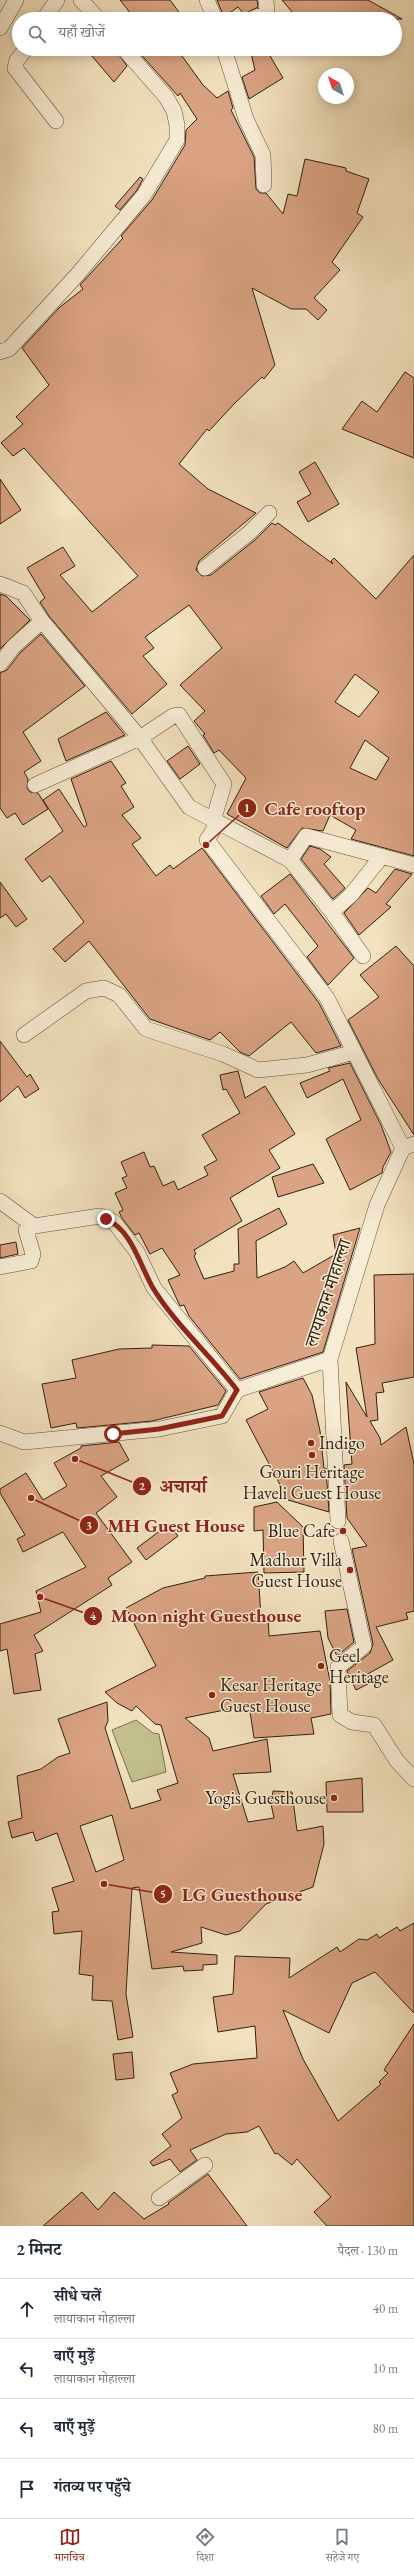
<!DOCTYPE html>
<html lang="hi">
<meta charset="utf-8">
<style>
body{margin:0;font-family:"EB Garamond","Noto Serif Devanagari",serif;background:#f2f2f3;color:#1f2937}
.compass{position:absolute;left:318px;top:68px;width:36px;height:36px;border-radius:50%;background:#fff;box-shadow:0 2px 10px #0003;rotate:321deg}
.stop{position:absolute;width:12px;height:12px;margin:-9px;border:3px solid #8f2418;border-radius:50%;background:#fff}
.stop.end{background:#8f2418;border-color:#fff;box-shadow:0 1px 4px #0008}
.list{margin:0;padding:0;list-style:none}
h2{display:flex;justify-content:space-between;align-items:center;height:52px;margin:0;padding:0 16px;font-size:17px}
h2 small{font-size:13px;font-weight:400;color:#747a83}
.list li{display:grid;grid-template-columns:26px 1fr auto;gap:12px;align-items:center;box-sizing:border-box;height:60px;padding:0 16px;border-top:1px solid #e0e1e3}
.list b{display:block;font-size:15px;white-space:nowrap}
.list p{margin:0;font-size:13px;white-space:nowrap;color:#747a83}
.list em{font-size:13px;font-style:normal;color:#747a83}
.icon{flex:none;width:22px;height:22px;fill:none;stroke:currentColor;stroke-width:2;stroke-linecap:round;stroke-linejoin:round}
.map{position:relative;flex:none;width:414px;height:2226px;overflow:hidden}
.search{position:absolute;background:#fff;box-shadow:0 2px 10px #0003;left:12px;right:12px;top:12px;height:44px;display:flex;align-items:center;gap:10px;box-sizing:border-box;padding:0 14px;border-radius:22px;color:#747a83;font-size:15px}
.sheet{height:292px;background:#fff}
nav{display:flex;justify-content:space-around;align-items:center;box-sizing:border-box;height:56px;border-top:1px solid #e0e1e3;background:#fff;font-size:11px;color:#747a83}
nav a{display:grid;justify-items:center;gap:2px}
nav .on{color:#8f2418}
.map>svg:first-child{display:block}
.green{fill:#c2c18d;stroke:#797150}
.building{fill:#daa383;stroke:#302112;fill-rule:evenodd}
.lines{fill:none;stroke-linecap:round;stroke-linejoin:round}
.street-casing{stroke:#61513d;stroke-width:16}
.street{stroke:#f7ecd5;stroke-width:15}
.route{stroke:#8f2418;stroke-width:5}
.poi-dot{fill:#8f2418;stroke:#f7ecd5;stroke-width:1.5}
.labels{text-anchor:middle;stroke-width:3;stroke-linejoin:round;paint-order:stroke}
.street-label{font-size:18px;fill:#302112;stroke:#f7ecd5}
.poi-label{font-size:18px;fill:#302112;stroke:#f7ecd5;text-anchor:start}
.leader{fill:none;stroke:#8f2418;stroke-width:1.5}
.callout-dot{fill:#8f2418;stroke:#f7ecd5;stroke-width:1.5}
.mark-label{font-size:12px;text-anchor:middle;font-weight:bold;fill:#fff}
.callout-label{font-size:19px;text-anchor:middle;font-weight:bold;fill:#8f2418;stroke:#f7ecd5;stroke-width:3;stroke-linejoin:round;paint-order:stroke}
</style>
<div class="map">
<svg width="414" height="2226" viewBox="0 0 414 2226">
<rect width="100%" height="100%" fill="#f3e2bf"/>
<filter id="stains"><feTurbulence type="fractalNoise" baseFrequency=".005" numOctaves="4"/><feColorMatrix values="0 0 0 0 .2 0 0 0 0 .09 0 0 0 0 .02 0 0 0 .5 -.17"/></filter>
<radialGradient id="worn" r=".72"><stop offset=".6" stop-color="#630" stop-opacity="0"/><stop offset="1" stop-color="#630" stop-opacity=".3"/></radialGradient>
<path class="green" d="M136,1720L153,1733L159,1734L166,1772L132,1782L112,1730Z"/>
<path class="building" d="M120,0H170L184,19H135Z
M217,0H257L258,7L244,14L238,7L224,17Z
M282,0H368L402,19H298Z
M86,49H115L127,66L114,82Z
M136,49H177L203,85L217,98L228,91L233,108L231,110L254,157L256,189L260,193H266L283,214L288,194L297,196L305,159L346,168V171L369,179L357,213L363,217L332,262L340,270L314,298L327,310L318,320L306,309H291L252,288L275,365L264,379L262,377L234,404L209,431L207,429L179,464L208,489L256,513L199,561L196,570L202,576L211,575L255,540L272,523L275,525L278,523L333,564L331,561L334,558L376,599L414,555V856L351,839L356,830L330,815L323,831L302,828L287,848L227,814L246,778L219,750L214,753L203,735L205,734L194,721L205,711L180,685L222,648L189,605L145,637L154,648L143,656L167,684L132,714L49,616L40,602L45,598L27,568L63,547L75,566L60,575L92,612L138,576L24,448L13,456L1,443L23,424L16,417L49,385L22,348L60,307L83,289L80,285L123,238L121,236L152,200L185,145L186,130L197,119L180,93L178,96ZM355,674L379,692L359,717L335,702ZM365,740L389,758L376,780L350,768Z
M250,49H266L283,78L249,99L242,77L255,70Z
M140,177L143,179L137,190L120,210L115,206Z
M405,372L414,378V458L342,429L362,401L377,412Z
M315,462L339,504L308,522L297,502L311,494L299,472Z
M0,479L21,510L0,524Z
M0,594L6,596L30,620L0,649Z
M41,634L85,686L23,732L41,761L24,772L28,779L27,788L30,792L38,793L48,809L23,825L15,813L7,818L0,808V673L7,670L20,653Z
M106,712L125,735L66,761L58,739Z
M188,746L200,764L180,779L167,761Z
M111,761L126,783L121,786L134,807L122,815L141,838L132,844L156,876L170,865L173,869L202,848L319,1003L341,1046L316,1053L291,1022L249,1056L240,1052L220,1032L210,1040L150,1019L89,941L65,962L53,949L84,922L50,876L42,882L25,859L63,831L43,800L59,789L84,827L87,825L71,779Z
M310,846L320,849L331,857L324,864L345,888L333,899L301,859Z
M395,869L412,874L386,904L391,907L359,935L344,913L368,888L376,893Z
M290,874L354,958L328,985L307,957L318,946L285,904L274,914L261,896Z
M0,882L27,919L16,927L6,914L0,918Z
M396,946L414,966V1135L378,1079L348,1020L379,997L360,975Z
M0,1041L27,1077L30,1074L39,1089L25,1098L18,1086L0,1102Z
M350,1063L381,1125L391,1152L383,1167L382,1173L350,1190L326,1139L361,1120L343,1079L307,1098L300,1083L330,1071L328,1068Z
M238,1071L245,1098L265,1086L295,1134L269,1150L280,1168L230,1198L242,1221L194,1250L196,1254L194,1256L204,1279L234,1271V1264H239L238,1229L279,1208L287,1224L256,1241L257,1278L285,1267L294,1261L303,1273L336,1254L333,1235L360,1228L323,1352L240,1379L189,1316L184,1305L180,1306L168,1280L180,1275L162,1248L150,1254L139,1233L135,1235L122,1218L119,1212L123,1210L115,1193L127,1188L122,1178L127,1176L121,1162L144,1152L150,1167L154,1166L163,1186L174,1181L178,1190L208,1175L204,1167L217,1160L202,1135L240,1113L226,1089L223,1090L220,1075Z
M313,1164L324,1183L278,1197L272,1177Z
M16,1242L18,1254L0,1258V1245Z
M414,1274V1377L382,1383L384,1392L376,1393L378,1420L370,1421L380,1438L381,1445L406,1427L414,1464V1611L406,1613L408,1619L376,1627L393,1660L364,1676L368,1684L356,1690L347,1671L370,1653L373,1644L352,1549L367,1546L347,1518L344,1465L352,1464L346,1382L367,1417L356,1348L375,1344L374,1275Z
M152,1345L189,1346L226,1391L218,1405L152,1421L77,1428L76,1423L51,1428L42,1384L76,1378L72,1360L119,1349L152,1348Z
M303,1378L312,1395L320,1431L324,1469L326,1468L329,1512L288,1500L246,1420L268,1409L259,1392Z
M119,1442L129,1460L101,1476L117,1497L96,1513L132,1562L108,1578L112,1585L34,1635L43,1651L35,1654L41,1690L14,1694L7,1649L0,1651V1624L41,1612L36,1591L86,1567L63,1532L23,1552L17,1539L25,1535L0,1493V1489L26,1473L43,1500L67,1486L54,1463L81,1448V1446Z
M277,1502L303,1527L304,1572L264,1573L263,1530L254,1531V1507Z
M169,1524L178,1536L146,1560L137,1548Z
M258,1572L261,1617L268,1616L269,1636L320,1631L330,1681L331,1714L311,1718L314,1734L254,1738L249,1705L185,1718L209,1738L213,1751L267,1739L271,1772L233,1774L248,1822L274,1818L271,1804L273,1791L292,1792L297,1831L323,1826L324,1844L313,1887L266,1904L240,1931L226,1935L201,1927L202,1943L171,1952L217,1955V1964L203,1965V1970L184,1971L183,1966L152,1969L139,1887L132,1888L126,1994L133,2037L118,2040L112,2001L92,2000L93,1976L79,1974L82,1931L54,1934L52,1912L59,1911L52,1888L74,1881L57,1833L36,1841L33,1832L12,1838L8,1822L22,1818L17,1776L41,1769L58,1757L70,1753L58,1719L107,1702L108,1721L105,1728L131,1809L161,1800L157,1790L178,1783L161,1725L155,1724L136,1706L132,1711L117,1703L105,1692L156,1666L126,1608L163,1588L205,1578V1576ZM112,1815L124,1860L96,1872L80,1826Z
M347,1609L354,1642L337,1656L328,1638L325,1611Z
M362,1778L363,1812H327L326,1782Z
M414,1923V2013L375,1972L352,1983L329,2033L283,2010L303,2059L338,2121L381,2084L379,2082L388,2073L384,2070L414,2024V2226H327L314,2212L331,2197L297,2159L292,2165L277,2153L275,2154L259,2126L247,2132L226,2134L190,2150L197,2160L180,2172L170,2159L153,2166L150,2162L171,2146L162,2134L182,2118L172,2095L178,2092L170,2073L193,2064L257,2058L255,2026L218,2032L213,1997L233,1994L235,1956L290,1958L289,1978L337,1947L340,1952L359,1939L367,1940L377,1934L379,1938L397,1927L400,1931Z
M132,2052L134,2078L116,2080L113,2054Z
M208,2174L247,2226H43L82,2192L98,2210L114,2192L144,2219L169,2204L168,2203Z"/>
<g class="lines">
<g class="street-casing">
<path id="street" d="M81,0L98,19
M207,0L215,19
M44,19L57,0
M252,19L267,13L266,0
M0,28L16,0
M26,49L17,60L15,68L56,121
M224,49L246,119L263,155L264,185
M0,352L9,349L77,275L144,195L177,140V125L174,111L166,97L124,49
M205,568L249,533L269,513
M0,584L23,593L42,621L140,738L189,807L290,860L306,836L414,865
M0,664L13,647L42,621
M35,785L140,738L173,716L179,715L224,784L213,821
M217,824L207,840L327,998L403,1148
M290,860L332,912L363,956
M332,912L351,895L382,856
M24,1035L86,991L104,988L119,995L146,1029L223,1054L258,1070L307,1065L354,1052
M0,1201L34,1226L100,1216L114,1222L137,1252L154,1288L237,1390
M0,1267L31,1261L33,1254L26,1230L34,1226
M330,1359L338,1521
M0,1433L24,1442L159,1429L222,1416L237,1390L330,1359L377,1205L403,1148L414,1144
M341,1541L364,1646L338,1667L340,1715L352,1722L374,1725L397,1761L414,1779
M159,2198L205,2165"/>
</g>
<use href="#street" class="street"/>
</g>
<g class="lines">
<path class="route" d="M106,1219C132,1230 140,1266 153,1288C174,1323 212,1357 237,1390L222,1416L159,1429L113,1434"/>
</g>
<g class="poi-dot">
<circle cx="311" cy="1443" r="4"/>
<circle cx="312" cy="1455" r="4"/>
<circle cx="343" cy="1531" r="4"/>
<circle cx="350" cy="1570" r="4"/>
<circle cx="321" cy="1666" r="4"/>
<circle cx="212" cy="1695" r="4"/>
<circle cx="334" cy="1798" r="4"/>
</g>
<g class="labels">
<g class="street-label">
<text transform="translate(328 1293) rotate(-72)" y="6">लायाकान मोहाल्ला</text>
</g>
<g class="poi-label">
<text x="319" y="1449">Indigo</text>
<text x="312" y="1478" text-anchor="middle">Gouri Heritage<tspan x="312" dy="21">Haveli Guest House</tspan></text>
<text x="335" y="1537" text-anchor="end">Blue Cafe</text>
<text x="342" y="1566" text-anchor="end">Madhur Villa<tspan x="342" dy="21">Guest House</tspan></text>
<text x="329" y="1662">Geel<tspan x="329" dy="21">Heritage</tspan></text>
<text x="220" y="1691">Kesar Heritage<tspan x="220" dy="21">Guest House</tspan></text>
<text x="326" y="1804" text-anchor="end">Yogis Guesthouse</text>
</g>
</g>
<path class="leader" d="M206 845L247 808M75 1459L142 1486M31 1498L89 1525M40 1597L93 1616M104 1884L163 1894"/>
<g class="callout-dot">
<circle cx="206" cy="845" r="4"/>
<circle cx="75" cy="1459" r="4"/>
<circle cx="31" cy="1498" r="4"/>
<circle cx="40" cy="1597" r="4"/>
<circle cx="104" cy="1884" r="4"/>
<circle cx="247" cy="808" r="10"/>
<circle cx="142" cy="1486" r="10"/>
<circle cx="89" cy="1525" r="10"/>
<circle cx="93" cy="1616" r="10"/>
<circle cx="163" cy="1894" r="10"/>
</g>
<g class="mark-label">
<text x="247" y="812">1</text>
<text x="142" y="1490">2</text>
<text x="89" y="1529">3</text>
<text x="93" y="1620">4</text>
<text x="163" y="1898">5</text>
</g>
<g class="callout-label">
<text x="315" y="815">Cafe rooftop</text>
<text x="183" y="1493">अचार्या</text>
<text x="176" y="1532">MH Guest House</text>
<text x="206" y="1622">Moon night Guesthouse</text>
<text x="242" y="1901">LG Guesthouse</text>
</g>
<rect width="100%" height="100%" filter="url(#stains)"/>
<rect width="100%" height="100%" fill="url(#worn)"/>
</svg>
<svg class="compass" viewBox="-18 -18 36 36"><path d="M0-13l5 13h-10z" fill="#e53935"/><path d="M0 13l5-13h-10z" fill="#747a83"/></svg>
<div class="stop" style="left:113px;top:1434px"></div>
<div class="stop end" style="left:106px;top:1219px"></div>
<div class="search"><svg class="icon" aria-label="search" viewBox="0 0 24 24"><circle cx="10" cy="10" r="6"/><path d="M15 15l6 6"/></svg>यहाँ खोजें</div>
</div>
<section class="sheet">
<h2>2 मिनट<small>पैदल · 130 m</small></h2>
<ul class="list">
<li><svg class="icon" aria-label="ahead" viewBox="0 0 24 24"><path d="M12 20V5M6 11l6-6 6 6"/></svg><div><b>सीधे चलें</b><p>लायाकान मोहाल्ला</p></div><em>40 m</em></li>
<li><svg class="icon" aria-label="left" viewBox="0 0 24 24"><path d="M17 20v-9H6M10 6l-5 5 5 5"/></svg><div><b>बाएँ मुड़ें</b><p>लायाकान मोहाल्ला</p></div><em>10 m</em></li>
<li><svg class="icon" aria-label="left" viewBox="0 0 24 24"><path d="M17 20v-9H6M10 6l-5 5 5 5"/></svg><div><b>बाएँ मुड़ें</b></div><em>80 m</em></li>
<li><svg class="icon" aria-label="arrive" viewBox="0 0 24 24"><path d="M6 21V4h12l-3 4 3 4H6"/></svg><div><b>गंतव्य पर पहुँचे</b></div></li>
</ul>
</section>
<nav>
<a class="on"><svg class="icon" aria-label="map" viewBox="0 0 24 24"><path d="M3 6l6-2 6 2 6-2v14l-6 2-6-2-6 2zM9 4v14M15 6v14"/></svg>मानचित्र</a>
<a><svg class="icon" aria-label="directions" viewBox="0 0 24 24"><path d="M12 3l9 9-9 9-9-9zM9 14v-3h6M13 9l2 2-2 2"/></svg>दिशा</a>
<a><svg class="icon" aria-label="saved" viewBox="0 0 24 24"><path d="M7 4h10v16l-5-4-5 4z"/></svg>सहेजे गए</a>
</nav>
